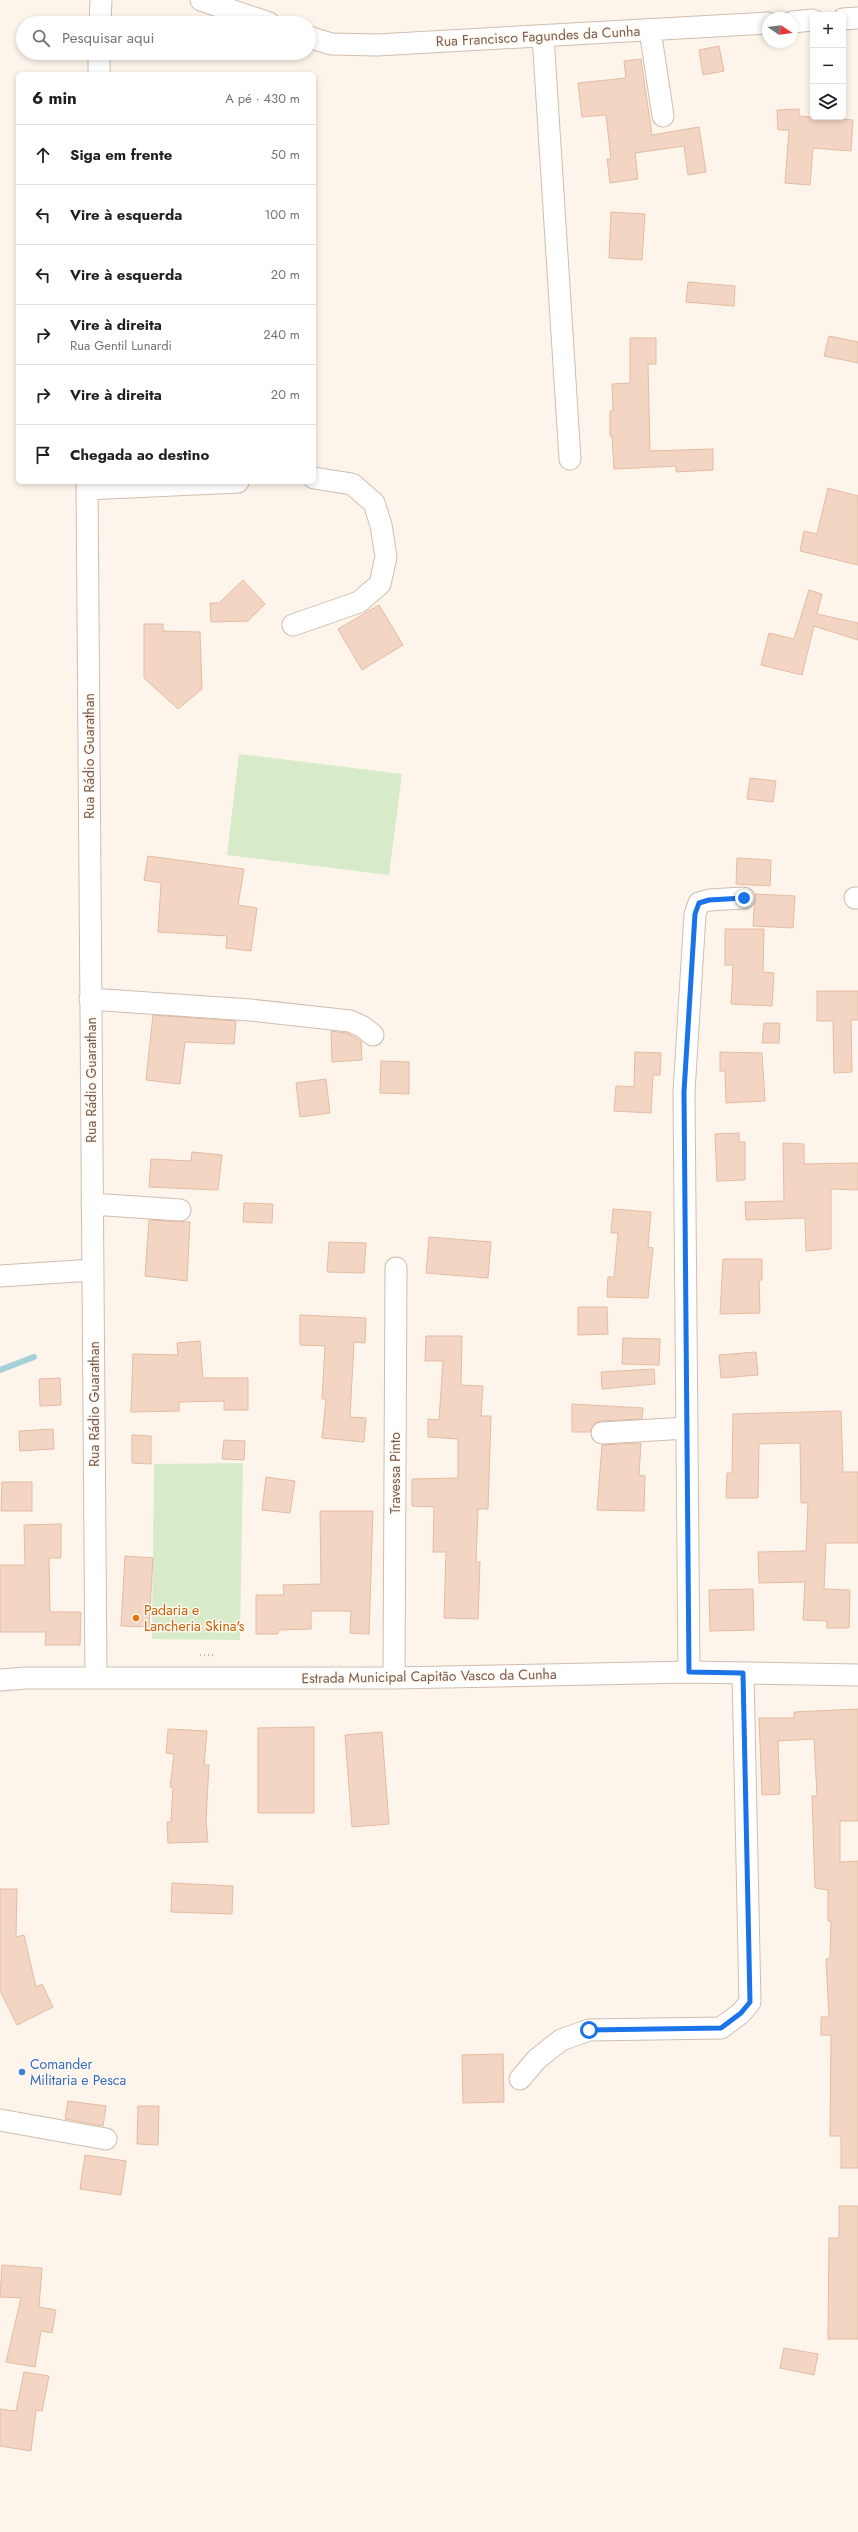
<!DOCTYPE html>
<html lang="pt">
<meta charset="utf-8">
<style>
body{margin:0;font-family:Jost,sans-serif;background:#f6f6f6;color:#202124}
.controls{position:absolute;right:12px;top:12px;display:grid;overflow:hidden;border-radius:6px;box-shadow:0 2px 6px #0003}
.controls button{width:36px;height:36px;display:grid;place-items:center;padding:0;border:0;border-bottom:1px solid #e0e0e0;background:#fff;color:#202124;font:20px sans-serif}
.compass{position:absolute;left:762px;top:12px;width:36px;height:36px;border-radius:50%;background:#fff;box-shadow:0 2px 6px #0003;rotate:103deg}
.stop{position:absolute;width:12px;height:12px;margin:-9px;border:3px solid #1a73e8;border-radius:50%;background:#fff}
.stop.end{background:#1a73e8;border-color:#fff;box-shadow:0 1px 4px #0008}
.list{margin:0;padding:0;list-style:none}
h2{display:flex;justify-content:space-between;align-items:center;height:52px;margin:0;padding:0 16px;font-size:17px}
h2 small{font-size:13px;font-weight:400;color:#757577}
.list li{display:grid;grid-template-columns:26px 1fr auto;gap:12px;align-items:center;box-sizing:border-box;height:60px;padding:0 16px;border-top:1px solid #e0e0e0}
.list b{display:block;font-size:15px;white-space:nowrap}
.list p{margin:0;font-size:13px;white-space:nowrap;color:#757577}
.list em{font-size:13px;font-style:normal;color:#757577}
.icon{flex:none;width:22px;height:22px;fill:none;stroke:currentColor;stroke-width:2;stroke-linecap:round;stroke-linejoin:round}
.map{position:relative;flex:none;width:858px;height:2532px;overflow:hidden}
.search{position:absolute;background:#fff;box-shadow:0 2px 6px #0003;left:16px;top:16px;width:300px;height:44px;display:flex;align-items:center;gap:10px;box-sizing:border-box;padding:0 14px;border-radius:22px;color:#757577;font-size:15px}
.panel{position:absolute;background:#fff;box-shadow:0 2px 6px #0003;left:16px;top:72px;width:300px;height:412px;border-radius:6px}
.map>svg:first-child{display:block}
.green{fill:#d7ebc8}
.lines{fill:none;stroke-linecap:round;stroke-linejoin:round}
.stream{stroke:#a4d1d9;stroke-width:6}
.building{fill:#f2d5c2;stroke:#e5bba2}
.minor-casing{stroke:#d0bdaf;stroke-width:23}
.path{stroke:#d8b8a4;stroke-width:2.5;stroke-dasharray:1 3;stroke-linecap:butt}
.minor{stroke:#fff;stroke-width:21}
.route{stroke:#1a73e8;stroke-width:5}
.food-dot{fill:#e8710a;stroke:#fff9f1;stroke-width:1.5}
.shop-dot{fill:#3f7fe0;stroke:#fff9f1;stroke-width:1.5}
.labels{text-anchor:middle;stroke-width:3;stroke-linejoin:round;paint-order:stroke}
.street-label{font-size:14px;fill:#795c4d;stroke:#fff9f1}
.food-label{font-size:14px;fill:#c56008;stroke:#fff9f1;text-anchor:start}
.shop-label{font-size:14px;fill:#366cbe;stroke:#fff9f1;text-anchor:start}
</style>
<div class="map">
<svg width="858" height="2532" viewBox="0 0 858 2532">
<rect width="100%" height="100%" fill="#fdf5eb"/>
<path class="green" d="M239,754L402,774L389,875L227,855Z
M243,1463L240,1640L152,1639L154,1464Z"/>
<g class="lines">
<path class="stream" d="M0,1370L34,1357"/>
</g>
<path class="building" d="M719,46L724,71L703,75L699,50Z
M641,59L652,135L699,127L706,172L688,175L684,146L635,153L638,179L610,183L607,159H611L606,115L582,117L578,83L626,78L624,61Z
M799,109V116L853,120L851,151L813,148L810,185L785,183L789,130H778L777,110Z
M611,212L645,214L642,260L609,258Z
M688,282L735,286L734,306L686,302Z
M829,336L858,342V363L824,356Z
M630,338H656V364H648L650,451L713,449V470L676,472V466L614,469L612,436H610V411H613L612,384L630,383Z
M828,488L858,496V565L800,551L804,531L817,534Z
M243,580L265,604L248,621L211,622L210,603H219Z
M809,590L822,594L817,614L858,623V640L814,626L802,675L761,665L769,633L794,639Z
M379,605L403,645L362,670L338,629Z
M144,624H163V631L200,632L202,689L178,709L144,678Z
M750,778L776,781L773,802L747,799Z
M148,856L244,869L238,905L257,908L251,951L226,948L227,936L158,932L161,883L144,880Z
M737,858L771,860L770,886L736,884Z
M755,894L795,896L793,928L753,926Z
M725,929H764L763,972L774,973L772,1006L731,1004L733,965H725Z
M817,991H858V1020H851L852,1072L834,1073L833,1021H817Z
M153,1015L236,1021L234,1044L185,1042L180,1084L146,1080Z
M764,1023H780L779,1043H762Z
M331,1031L347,1033L361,1041L362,1060L332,1062Z
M635,1052L661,1053L660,1075H653L651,1113L614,1111L616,1086L634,1087Z
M720,1052L762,1053L765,1101L726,1103L725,1071H720Z
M381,1061L409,1062V1094L380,1093Z
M326,1079L330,1113L300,1117L296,1083Z
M739,1133V1142H745V1180L717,1181L715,1134Z
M783,1143L804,1144V1164L858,1163V1190L831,1189V1249L806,1251L805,1218L746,1220L745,1202L784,1201Z
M192,1152L222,1155L218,1190L149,1187L151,1159L191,1161Z
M244,1203L273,1204L272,1223L243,1222Z
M613,1209L651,1212L648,1247L653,1248L648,1298L607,1297L608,1277H614L618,1233H611Z
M149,1220L190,1222L187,1281L145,1276Z
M429,1237L491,1242L488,1278L426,1273Z
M329,1242L366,1243L364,1273L327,1272Z
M723,1259H762V1280H759L760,1313L720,1314Z
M578,1307H607L608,1334L578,1335Z
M300,1315L366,1318L365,1343L354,1342L350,1417L366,1418L364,1442L322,1438L326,1399H322L325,1346L300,1345Z
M426,1336H462L461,1385L483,1386L481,1416H491L488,1509H478L476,1562H480L478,1619L444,1618L446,1552H433L434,1507L412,1506V1479L458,1478V1439L428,1437V1419L439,1420L443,1361H425Z
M623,1338L660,1339L659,1365L622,1364Z
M200,1341L203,1378H248V1410H224V1401L179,1402V1411L131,1412L133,1354L178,1355L177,1343Z
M756,1352L758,1375L721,1378L719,1355Z
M654,1369L655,1384L602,1389L601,1372Z
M60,1378L61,1405L40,1406L39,1379Z
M572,1404L643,1408L642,1419L601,1421L595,1423L590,1432H572Z
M841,1411L843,1472H858V1543H826L824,1589L850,1590L849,1628H827V1621L803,1620L805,1582L759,1583L758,1552L806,1551L808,1503H801L800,1443L759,1444L758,1498H726L727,1473H732L733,1414Z
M53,1429L54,1449L20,1451L19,1431Z
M132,1435L151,1436V1464L132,1463Z
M224,1440L245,1441L244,1460L222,1459Z
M641,1443L639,1475L645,1476L644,1511L597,1510L602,1445Z
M266,1477L295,1481L290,1513L262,1510Z
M2,1482H32V1511H1Z
M320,1511H373L369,1634L350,1633L351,1611H311V1629L278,1630V1634H256V1595H284L283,1585L321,1584Z
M61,1524V1558H49L50,1612H81L80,1645H45L46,1632H0V1565H25L24,1525Z
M125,1556L153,1558L149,1627L121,1626Z
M753,1589L754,1630L710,1631L709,1590Z
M858,1709V1821H840V1862L858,1861V2168H841V2136H830L831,2035H821V2017H829L826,1959L830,1958L831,1921H828V1890L815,1888L812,1796H817L814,1739L778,1741L780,1794L762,1795L759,1718H794V1712Z
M314,1727V1813H258V1728Z
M168,1729L207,1731L204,1765H209L206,1821L208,1842L168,1843L167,1822H171L173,1787H170L174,1754L166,1753Z
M382,1732L389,1824L352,1827L345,1735Z
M172,1883L233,1886L232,1914L171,1912Z
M0,1889H17L16,1937L24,1935L36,1987L42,1984L53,2007L17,2025L0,1991Z
M503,2054L504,2102L463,2103L462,2055Z
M68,2101L106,2106L103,2126L65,2119Z
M138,2106H159L158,2145L137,2144Z
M85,2155L126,2161L121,2195L80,2189Z
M839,2206H858V2339H828L829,2238H839Z
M2,2265L42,2268L39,2307L56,2310L52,2333L41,2331L35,2367L6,2362L21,2298L0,2297Z
M784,2348L818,2354L814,2375L780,2368Z
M24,2372L49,2376L42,2411L36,2410L31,2451L0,2446V2409L16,2411Z"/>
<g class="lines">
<g class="minor-casing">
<path id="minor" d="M201,0L269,23
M843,19L858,18
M792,22L813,20
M100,23L101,0
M650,30L663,116
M543,36L570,459
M309,37L331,44L377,45L768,23
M99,74V53
M87,482L96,1678
M87,489L238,482
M293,625L359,602L380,584L386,557L381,525L374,503L352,484L314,478
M855,898H858
M90,999L250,1010L350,1021L363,1027L373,1035
M92,1204L180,1210
M0,1276L93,1270
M602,1433L687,1428
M689,1672L684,1092L695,914L699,903L709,900L744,898
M394,1678L396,1268
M0,1680L26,1678H394L689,1672L858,1675
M520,2079L537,2059L561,2040L589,2030L721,2028L741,2013L750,2002L743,1673
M0,2120L106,2139"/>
</g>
<path class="path" d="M200,1655H215"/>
<use href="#minor" class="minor"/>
</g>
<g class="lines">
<path class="route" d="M589,2030L721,2028L741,2013L750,2002L743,1673L689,1672L684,1092L695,914L699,903L709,900L744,898"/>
</g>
<circle class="food-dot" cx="136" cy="1618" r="4"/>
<circle class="shop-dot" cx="22" cy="2072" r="4"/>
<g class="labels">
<g class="street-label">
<text transform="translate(538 36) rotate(-3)" y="5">Rua Francisco Fagundes da Cunha</text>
<text transform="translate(89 756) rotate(-90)" y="5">Rua Rádio Guarathan</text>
<text transform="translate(91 1080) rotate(-90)" y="5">Rua Rádio Guarathan</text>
<text transform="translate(94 1404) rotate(-90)" y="5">Rua Rádio Guarathan</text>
<text transform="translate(395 1473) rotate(-90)" y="5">Travessa Pinto</text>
<text transform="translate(429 1676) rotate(-1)" y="5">Estrada Municipal Capitão Vasco da Cunha</text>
</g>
<g class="food-label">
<text x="144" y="1615">Padaria e<tspan x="144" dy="16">Lancheria Skina's</tspan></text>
</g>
<g class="shop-label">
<text x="30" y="2069">Comander<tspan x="30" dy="16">Militaria e Pesca</tspan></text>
</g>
</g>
</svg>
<div class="controls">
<button>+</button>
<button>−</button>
<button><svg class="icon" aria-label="layers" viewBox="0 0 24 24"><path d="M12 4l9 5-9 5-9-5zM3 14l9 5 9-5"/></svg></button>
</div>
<svg class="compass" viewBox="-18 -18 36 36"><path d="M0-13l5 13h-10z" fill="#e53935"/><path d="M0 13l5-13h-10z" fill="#757577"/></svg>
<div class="stop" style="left:589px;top:2030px"></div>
<div class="stop end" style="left:744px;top:898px"></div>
<div class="search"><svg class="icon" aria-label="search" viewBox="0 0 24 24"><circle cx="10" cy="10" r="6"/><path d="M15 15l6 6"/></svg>Pesquisar aqui</div>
<section class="panel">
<h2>6 min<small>A pé · 430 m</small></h2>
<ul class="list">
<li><svg class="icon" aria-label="ahead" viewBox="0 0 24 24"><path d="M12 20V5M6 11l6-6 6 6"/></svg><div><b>Siga em frente</b></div><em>50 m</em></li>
<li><svg class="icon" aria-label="left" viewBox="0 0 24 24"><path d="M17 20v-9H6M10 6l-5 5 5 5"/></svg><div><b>Vire à esquerda</b></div><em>100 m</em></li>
<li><svg class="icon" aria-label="left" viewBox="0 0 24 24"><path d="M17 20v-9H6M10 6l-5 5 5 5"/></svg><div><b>Vire à esquerda</b></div><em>20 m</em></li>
<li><svg class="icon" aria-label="right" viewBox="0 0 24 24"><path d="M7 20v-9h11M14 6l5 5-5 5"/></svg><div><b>Vire à direita</b><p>Rua Gentil Lunardi</p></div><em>240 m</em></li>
<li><svg class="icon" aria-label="right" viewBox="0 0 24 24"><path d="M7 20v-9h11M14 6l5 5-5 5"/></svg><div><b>Vire à direita</b></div><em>20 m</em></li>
<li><svg class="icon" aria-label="arrive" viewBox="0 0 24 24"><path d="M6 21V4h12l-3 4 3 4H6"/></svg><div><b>Chegada ao destino</b></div></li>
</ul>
</section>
</div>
